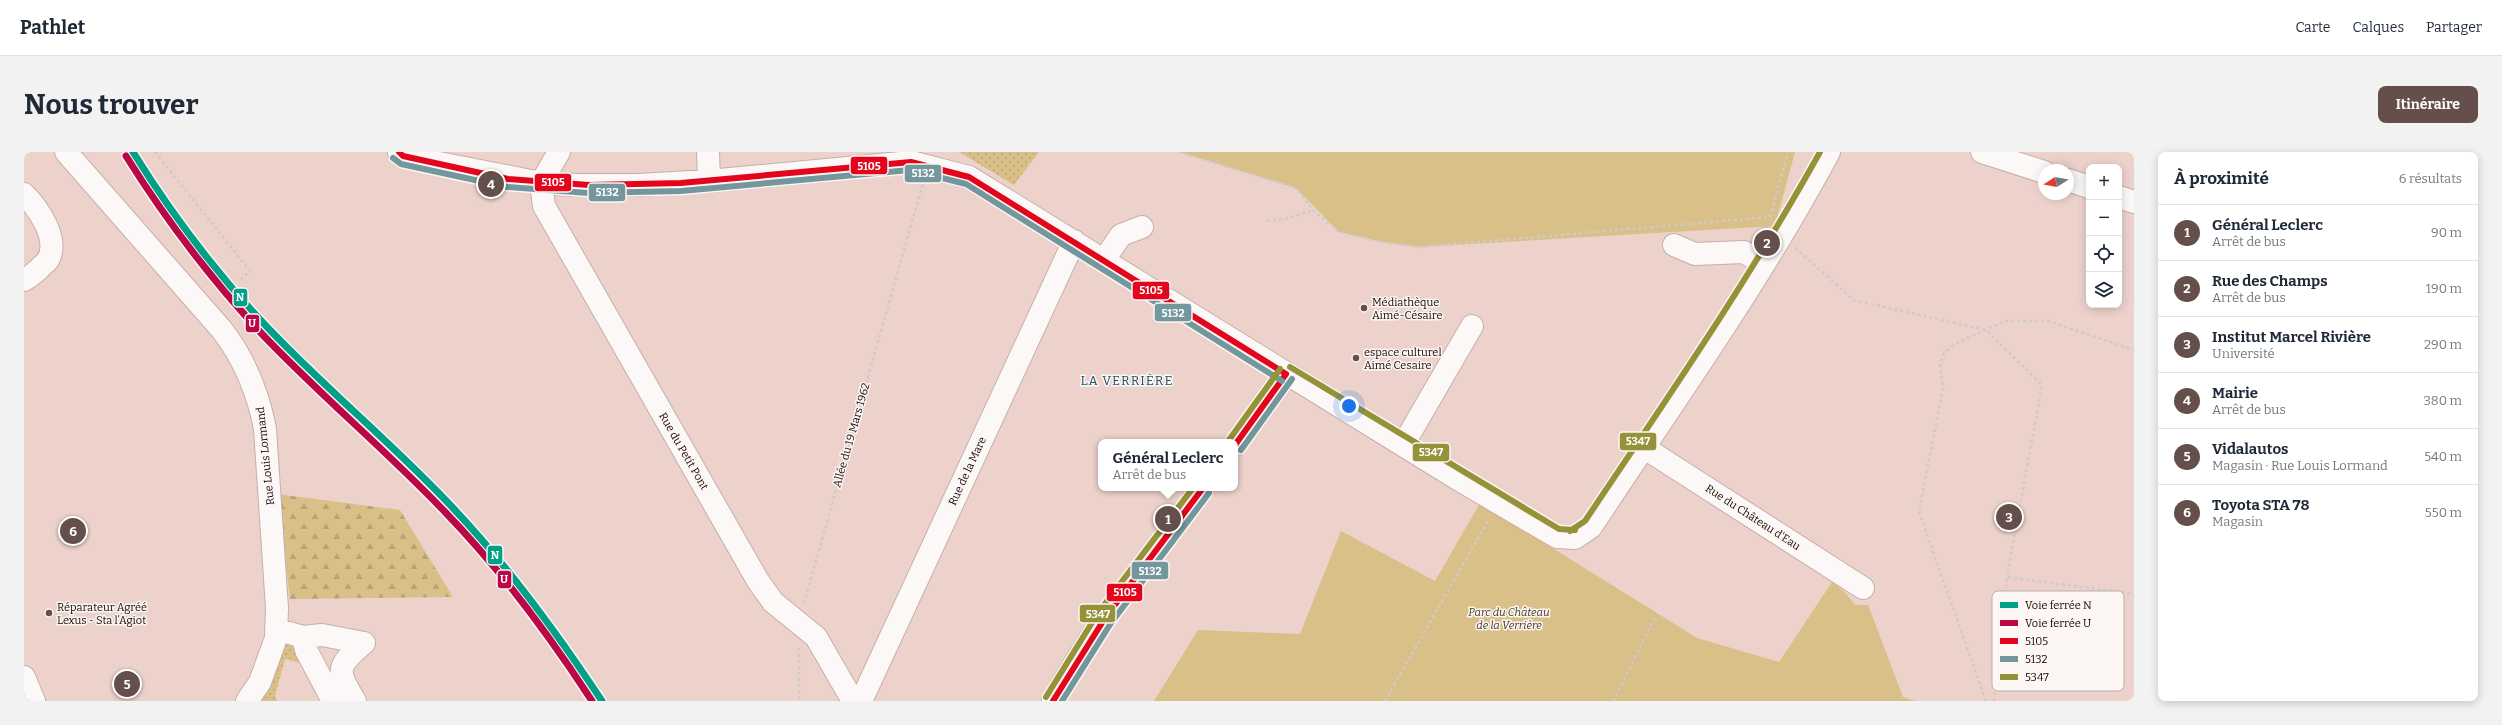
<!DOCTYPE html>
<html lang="fr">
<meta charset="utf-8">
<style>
body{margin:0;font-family:Bitter,serif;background:#f2f2f3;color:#1f2937}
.controls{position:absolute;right:12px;top:12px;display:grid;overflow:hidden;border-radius:8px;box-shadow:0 2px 10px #0003}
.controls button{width:36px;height:36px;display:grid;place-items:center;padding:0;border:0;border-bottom:1px solid #e0e1e3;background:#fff;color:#1f2937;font:20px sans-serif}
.compass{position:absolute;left:2014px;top:12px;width:36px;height:36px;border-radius:50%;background:#fff;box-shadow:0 2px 10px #0003;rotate:259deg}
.you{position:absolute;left:1325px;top:254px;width:14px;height:14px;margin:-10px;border:3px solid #fff;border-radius:50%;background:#1a73e8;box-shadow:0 0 0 6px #1a73e833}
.badge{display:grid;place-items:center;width:26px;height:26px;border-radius:50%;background:#644f4a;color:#fff;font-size:13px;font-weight:700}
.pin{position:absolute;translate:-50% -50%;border:2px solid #fff;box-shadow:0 1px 4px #0006}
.popup{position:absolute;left:1074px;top:287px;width:140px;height:52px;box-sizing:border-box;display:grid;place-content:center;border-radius:8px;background:#fff;filter:drop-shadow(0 1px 3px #0005);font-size:13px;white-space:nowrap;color:#747a83}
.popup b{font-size:15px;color:#1f2937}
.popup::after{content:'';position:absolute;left:50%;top:100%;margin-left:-8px;border:8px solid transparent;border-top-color:#fff}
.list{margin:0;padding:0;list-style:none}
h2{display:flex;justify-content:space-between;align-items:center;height:52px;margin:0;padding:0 16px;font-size:17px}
h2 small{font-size:13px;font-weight:400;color:#747a83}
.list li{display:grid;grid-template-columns:26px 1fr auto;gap:12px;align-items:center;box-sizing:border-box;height:56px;padding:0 16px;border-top:1px solid #e0e1e3}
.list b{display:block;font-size:15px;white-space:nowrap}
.list p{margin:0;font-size:13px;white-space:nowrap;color:#747a83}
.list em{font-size:13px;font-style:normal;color:#747a83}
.icon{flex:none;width:22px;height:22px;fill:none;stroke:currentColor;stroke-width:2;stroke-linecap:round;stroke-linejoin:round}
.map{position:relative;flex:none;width:2110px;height:549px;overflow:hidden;border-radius:8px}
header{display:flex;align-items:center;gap:24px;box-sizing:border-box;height:56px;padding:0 20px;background:#fff;border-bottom:1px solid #e0e1e3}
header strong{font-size:19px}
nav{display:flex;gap:22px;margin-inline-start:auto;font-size:14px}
.intro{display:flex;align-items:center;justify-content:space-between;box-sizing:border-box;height:96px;padding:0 24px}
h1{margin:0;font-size:28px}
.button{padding:10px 18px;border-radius:8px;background:#644f4a;color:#fff;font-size:14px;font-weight:700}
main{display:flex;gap:24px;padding:0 24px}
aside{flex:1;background:#fff;border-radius:8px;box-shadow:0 2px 10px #0003}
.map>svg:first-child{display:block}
.grass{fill:url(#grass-dots)}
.forest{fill:url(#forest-firs)}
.park{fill:#d9c088}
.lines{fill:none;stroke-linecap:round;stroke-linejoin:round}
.minor-casing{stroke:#c6afa9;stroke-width:24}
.major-casing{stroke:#c6afa9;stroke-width:24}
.path{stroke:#d1cac8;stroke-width:2.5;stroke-dasharray:3 3;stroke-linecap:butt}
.minor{stroke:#fcf8f7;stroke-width:22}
.major{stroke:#fcf8f7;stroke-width:22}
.bus-1-casing{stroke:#fcf6f4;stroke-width:9}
.bus-2-casing{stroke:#fcf6f4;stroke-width:9}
.bus-3-casing{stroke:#fcf6f4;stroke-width:9}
.bus-1{stroke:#e3051b;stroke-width:6}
.bus-2{stroke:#73979d;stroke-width:6}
.bus-3{stroke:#959238;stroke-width:6}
.rail-1-casing{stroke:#fcf6f4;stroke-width:10}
.rail-2-casing{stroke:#fcf6f4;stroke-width:10}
.rail-1{stroke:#01a088;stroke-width:7}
.rail-2{stroke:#b90845;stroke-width:7}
.poi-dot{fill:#644f4a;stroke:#fcf6f4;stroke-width:1.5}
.labels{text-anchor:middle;stroke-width:3;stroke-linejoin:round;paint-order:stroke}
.poi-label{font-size:11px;fill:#1b0804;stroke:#fcf6f4;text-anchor:start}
.street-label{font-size:11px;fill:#1b0804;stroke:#fcf6f4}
.park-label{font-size:11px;font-style:italic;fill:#403a23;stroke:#fcf6f4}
.quarter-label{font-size:13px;letter-spacing:1px;fill:#1c5360;stroke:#fcf6f4}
.key{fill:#fcf6f4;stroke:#b8afac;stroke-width:1}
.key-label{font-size:11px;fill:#1b0804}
.line-badge{stroke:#fcf6f4;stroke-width:1.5}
.badge-label{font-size:11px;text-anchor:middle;font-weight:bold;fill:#fff}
</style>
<header>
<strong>Pathlet</strong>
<nav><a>Carte</a><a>Calques</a><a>Partager</a></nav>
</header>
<div class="intro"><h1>Nous trouver</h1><a class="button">Itinéraire</a></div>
<main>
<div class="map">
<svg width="2110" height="549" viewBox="0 0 2110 549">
<defs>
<pattern id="grass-dots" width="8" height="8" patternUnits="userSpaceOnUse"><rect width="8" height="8" fill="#d9c088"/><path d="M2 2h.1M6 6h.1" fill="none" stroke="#baa474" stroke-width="1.8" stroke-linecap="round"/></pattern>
<pattern id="forest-firs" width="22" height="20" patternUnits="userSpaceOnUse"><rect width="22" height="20" fill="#d9c088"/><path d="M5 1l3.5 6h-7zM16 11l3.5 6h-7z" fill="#baa474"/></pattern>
</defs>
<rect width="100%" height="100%" fill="#ecd2cb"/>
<path class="grass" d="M935,0H1015L990,33Z
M263,489L270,490L284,513L261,507L251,544L253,549H234L254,515Z"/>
<path class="forest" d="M253,342L376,358L429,445L266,447Z"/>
<path class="park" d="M1155,0H1771L1751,74L1395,95L1358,90L1315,80L1272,36Z
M1456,351L1673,486L1755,510L1808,430L1820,439L1831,453H1844L1879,545L1891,549H1130L1174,478L1276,482L1317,379L1411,429Z"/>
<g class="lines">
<g class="minor-casing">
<path id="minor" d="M42,0L198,178C221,208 234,240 241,277L253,456L252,486L236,530L223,549
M375,0L379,4L517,31L552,33H614L685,29L887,10L945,25L1432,326L1533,385L1551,386L1567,375C1648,252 1735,131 1805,0
M684,0L685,29
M1958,0L2020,20
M2044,28L2065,35
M517,31L520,54L734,429L749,450L792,485L829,549
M517,31L535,0
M0,42C14,56 36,87 24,108C22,111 17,114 15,117C10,121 6,125 0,128
M2095,45L2110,50
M1650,93L1671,102L1720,100L1740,112
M1080,108L1097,83L1118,75
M1211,293L1262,222
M1379,293L1448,174
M1621,293L1630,302L1839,436
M252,477L279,485L282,498L309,549
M279,485L298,483L340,491
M331,549C312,518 312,515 340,491
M837,549L1050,89
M1029,549C1070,472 1127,405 1179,336"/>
</g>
<g class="major-casing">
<path id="major" d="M0,525L10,549"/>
</g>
<path class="path" d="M131,0L226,119L216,128
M1155,0L1272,36L1289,58L1315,80L1358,90L1395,95L1746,65L1764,0
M1243,69L1263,66L1289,58
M1771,96L1830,148L1962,178L2018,233L1983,425
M780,451L899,31
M775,496V549
M1361,549L1465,367
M1589,549L1631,465
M1962,549L1895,360L1919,236L1916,214L1920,201L1931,192L1981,169H2024L2110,198
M1970,549L1983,425L2110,442"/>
<use href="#minor" class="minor"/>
<use href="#major" class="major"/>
<g class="bus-1-casing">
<path id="bus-1" d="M375,0L379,4L484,27L565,33L657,31L887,10L945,25L1262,222
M1211,293L1262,222
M1029,549L1081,466L1179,336"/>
</g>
<g class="bus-2-casing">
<path id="bus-2" d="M369,6L377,12L483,35L564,41L657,39L886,18L942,32L1258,229
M1217,298L1268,227
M1038,549L1087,471L1185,341"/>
</g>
<g class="bus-3-casing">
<path id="bus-3" d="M1266,215L1535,377L1551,378
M1205,288L1256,217
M1546,379L1561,369C1642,248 1725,128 1796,0
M1022,545L1074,461L1169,336"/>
</g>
<use href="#bus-1" class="bus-1"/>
<use href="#bus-2" class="bus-2"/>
<use href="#bus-3" class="bus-3"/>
<g class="rail-1-casing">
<path id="rail-1" d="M109,0C148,63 193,122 244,176C303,238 370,293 429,356C485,415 533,481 578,549"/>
</g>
<g class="rail-2-casing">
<path id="rail-2" d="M102,4C142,68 187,127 238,182C297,244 363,299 422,361C477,418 525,483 568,549"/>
</g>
<use href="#rail-1" class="rail-1"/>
<use href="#rail-2" class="rail-2"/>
</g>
<g class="poi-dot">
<circle cx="1340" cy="156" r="4"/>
<circle cx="1332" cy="206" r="4"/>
<circle cx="25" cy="461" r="4"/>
</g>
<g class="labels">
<g class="poi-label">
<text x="1348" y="154">Médiathèque<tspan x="1348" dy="13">Aimé-Césaire</tspan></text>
<text x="1340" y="204">espace culturel<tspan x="1340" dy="13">Aimé Cesaire</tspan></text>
<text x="33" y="459">Réparateur Agréé<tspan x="33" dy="13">Lexus - Sta l'Agiot</tspan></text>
</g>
<g class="street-label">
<text transform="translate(827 283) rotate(-74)" y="4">Allée du 19 Mars 1962</text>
<text transform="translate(660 299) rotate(60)" y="4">Rue du Petit Pont</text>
<text transform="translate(241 304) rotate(-96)" y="4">Rue Louis Lormand</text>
<text transform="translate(943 319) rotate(-65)" y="4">Rue de la Mare</text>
<text transform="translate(1729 365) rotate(33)" y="4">Rue du Château d'Eau</text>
</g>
<g class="park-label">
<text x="1485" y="464">Parc du Château<tspan x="1485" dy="13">de la Verrière</tspan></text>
</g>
<g class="quarter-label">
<text x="1103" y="233">LA VERRIÈRE</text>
</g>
</g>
<rect x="1968" y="439" width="132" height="100" rx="6" class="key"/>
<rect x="1976" y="450" width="18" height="6" fill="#01a088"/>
<rect x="1976" y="468" width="18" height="6" fill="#b90845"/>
<rect x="1976" y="486" width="18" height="6" fill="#e3051b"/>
<rect x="1976" y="504" width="18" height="6" fill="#73979d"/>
<rect x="1976" y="522" width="18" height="6" fill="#959238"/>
<g class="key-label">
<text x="2001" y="457">Voie ferrée N</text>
<text x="2001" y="475">Voie ferrée U</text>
<text x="2001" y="493">5105</text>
<text x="2001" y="511">5132</text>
<text x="2001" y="529">5347</text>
</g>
<g class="line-badge">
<rect x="826" y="4" width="38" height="19" rx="4" fill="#e3051b"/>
<rect x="880" y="12" width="38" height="19" rx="4" fill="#73979d"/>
<rect x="510" y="21" width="38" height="19" rx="4" fill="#e3051b"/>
<rect x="564" y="31" width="38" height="19" rx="4" fill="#73979d"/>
<rect x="1108" y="129" width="38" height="19" rx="4" fill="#e3051b"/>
<rect x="209" y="136" width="15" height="19" rx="4" fill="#01a088"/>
<rect x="1130" y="151" width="38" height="19" rx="4" fill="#73979d"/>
<rect x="221" y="162" width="15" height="19" rx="4" fill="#b90845"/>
<rect x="1595" y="280" width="38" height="19" rx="4" fill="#959238"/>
<rect x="1388" y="291" width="38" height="19" rx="4" fill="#959238"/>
<rect x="463" y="393" width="16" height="20" rx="4" fill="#01a088"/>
<rect x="1107" y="409" width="38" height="19" rx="4" fill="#73979d"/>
<rect x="473" y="418" width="15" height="19" rx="4" fill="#b90845"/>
<rect x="1082" y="431" width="37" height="19" rx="4" fill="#e3051b"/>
<rect x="1055" y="452" width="37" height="19" rx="4" fill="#959238"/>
</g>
<g class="badge-label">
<text x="845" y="18">5105</text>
<text x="899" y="25">5132</text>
<text x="529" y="34">5105</text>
<text x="583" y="44">5132</text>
<text x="1127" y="142">5105</text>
<text x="216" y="149">N</text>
<text x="1149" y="165">5132</text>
<text x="228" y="175">U</text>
<text x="1614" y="293">5347</text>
<text x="1407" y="304">5347</text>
<text x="471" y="407">N</text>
<text x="1126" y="423">5132</text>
<text x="480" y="431">U</text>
<text x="1101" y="444">5105</text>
<text x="1074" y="466">5347</text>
</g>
</svg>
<div class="controls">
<button>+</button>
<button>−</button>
<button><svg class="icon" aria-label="locate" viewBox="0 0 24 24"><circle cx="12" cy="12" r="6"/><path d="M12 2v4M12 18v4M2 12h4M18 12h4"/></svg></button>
<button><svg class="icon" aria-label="layers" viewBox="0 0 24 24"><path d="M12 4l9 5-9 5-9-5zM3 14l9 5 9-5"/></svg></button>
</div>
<svg class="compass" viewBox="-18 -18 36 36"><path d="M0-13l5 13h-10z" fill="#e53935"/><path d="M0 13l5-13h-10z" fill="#747a83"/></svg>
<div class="you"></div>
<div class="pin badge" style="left:1144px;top:367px">1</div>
<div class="popup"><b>Général Leclerc</b>Arrêt de bus</div>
<div class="pin badge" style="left:1743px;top:91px">2</div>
<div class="pin badge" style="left:1985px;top:365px">3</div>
<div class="pin badge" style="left:467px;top:32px">4</div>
<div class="pin badge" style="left:103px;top:532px">5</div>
<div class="pin badge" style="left:49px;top:379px">6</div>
</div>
<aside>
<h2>À proximité<small>6 résultats</small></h2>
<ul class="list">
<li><span class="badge">1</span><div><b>Général Leclerc</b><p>Arrêt de bus</p></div><em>90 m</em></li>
<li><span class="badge">2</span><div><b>Rue des Champs</b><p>Arrêt de bus</p></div><em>190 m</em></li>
<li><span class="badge">3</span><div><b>Institut Marcel Rivière</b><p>Université</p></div><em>290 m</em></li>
<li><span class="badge">4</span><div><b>Mairie</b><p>Arrêt de bus</p></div><em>380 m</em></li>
<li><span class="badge">5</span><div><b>Vidalautos</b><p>Magasin · Rue Louis Lormand</p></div><em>540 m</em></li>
<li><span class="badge">6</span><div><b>Toyota STA 78</b><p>Magasin</p></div><em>550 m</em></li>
</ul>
</aside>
</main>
